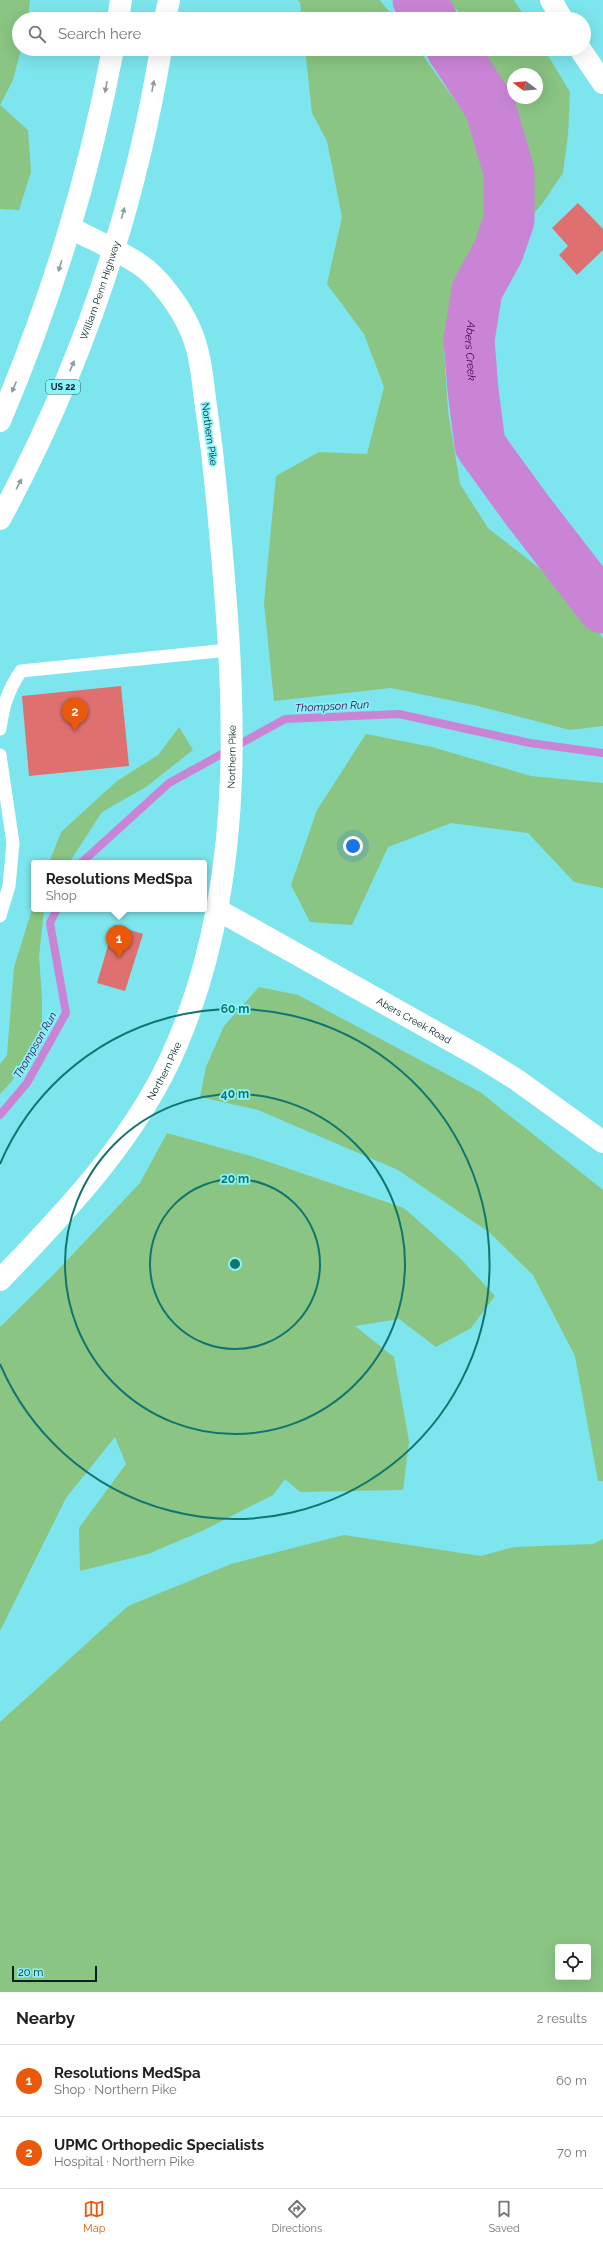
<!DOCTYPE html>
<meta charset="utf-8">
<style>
body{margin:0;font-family:Raleway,sans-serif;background:#f6f6f6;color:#202124}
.controls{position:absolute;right:12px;bottom:12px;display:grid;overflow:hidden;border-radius:4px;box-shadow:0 4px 16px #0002}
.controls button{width:36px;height:36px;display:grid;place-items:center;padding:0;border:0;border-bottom:1px solid #e0e0e0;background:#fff;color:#202124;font:20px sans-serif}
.compass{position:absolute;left:507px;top:68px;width:36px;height:36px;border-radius:50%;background:#fff;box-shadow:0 4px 16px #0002;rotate:286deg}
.scale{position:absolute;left:12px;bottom:10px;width:85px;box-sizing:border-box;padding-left:4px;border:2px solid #002225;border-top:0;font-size:11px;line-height:14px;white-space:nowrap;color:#002225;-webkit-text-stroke:3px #8af3fa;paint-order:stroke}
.you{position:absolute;left:353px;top:846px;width:14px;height:14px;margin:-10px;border:3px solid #fff;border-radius:50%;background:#1a73e8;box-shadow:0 0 0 6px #1a73e833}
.badge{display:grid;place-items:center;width:26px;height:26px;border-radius:50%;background:#ea580c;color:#fff;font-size:13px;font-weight:700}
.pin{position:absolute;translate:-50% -33px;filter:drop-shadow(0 1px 2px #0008)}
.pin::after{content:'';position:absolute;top:21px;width:14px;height:12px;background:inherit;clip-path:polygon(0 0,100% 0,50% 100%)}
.popup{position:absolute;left:31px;top:860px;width:176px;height:52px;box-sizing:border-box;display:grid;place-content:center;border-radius:4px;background:#fff;filter:drop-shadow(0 1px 3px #0005);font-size:13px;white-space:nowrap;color:#757577}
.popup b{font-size:15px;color:#202124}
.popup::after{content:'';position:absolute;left:50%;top:100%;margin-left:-8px;border:8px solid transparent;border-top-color:#fff}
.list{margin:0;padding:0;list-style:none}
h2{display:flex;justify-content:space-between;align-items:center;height:52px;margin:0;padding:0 16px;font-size:17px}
h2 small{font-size:13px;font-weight:400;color:#757577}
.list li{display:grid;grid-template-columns:26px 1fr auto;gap:12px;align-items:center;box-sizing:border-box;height:72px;padding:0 16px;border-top:1px solid #e0e0e0}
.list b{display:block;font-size:15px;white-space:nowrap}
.list p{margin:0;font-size:13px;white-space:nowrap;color:#757577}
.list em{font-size:13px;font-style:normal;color:#757577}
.icon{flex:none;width:22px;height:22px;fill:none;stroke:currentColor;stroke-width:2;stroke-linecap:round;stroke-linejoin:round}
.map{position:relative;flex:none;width:603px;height:1992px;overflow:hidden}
.search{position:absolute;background:#fff;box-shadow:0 4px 16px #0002;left:12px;right:12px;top:12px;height:44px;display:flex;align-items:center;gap:10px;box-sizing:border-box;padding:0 14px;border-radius:22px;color:#757577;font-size:15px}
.sheet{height:196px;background:#fff}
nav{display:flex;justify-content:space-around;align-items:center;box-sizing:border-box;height:56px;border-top:1px solid #e0e0e0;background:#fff;font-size:11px;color:#757577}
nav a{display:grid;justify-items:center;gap:2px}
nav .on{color:#ea580c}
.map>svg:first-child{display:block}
.green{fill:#8ac583;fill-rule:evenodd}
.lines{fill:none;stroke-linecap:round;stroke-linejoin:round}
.stream{stroke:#c984d5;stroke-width:8}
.river{stroke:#c984d5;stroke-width:51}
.building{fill:#de7170}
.service{stroke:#fff;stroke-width:13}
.tertiary{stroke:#fff;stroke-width:22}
.secondary{stroke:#fff;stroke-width:22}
.trunk{stroke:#fff;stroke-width:22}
.oneway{fill:#8c9c9d}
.ring{fill:none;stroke:#0f766e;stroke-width:2}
.labels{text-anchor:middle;stroke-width:3.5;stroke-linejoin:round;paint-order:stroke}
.shield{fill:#8af3fa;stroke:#296165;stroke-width:1}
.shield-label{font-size:9px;font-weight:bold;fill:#002225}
.street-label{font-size:10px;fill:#002225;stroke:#8af3fa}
.water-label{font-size:11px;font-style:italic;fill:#44014f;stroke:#8af3fa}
.centre{fill:#0f766e;stroke:#8af3fa;stroke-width:2}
.ring-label{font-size:12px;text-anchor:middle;font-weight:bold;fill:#0f766e;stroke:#8af3fa;stroke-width:3.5;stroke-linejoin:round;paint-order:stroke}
</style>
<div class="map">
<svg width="603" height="1992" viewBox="0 0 603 1992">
<rect width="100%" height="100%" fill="#7de5ed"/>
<path class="green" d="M0,0H30L28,19H19V49H21L13,80L0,105L28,130L31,172L19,210L0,209Z
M297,0H380L395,19H302L300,2Z
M448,0H514L526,19H465Z
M305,49H418L479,134L490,194L486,238L466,296L444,351L448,411L460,484L488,528L567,590L603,638V726L570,730L478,706L391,688L274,701L264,603L276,476L319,452L367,454L384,387L364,334L327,284L342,217L327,141L312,113Z
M483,49H544L570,92L568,135L563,173L542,204L524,225L523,172L504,87ZM513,74H537V98H513Z
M179,727L193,750L146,787L102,812L69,863H49L61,832L117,781L158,755Z
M366,734L432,747L531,776L603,783V888L574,882L528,833L451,823L388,847L352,925L310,922L291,885L317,810Z
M34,903V909H44L39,957L42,998V1030L12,1081L0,1094V1064L7,1055L14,967Z
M259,987L298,995L480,1092L603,1190V1481H598L575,1356L533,1275L490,1233L398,1170L258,1110L200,1097L206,1067L224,1026Z
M167,1133L254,1157L404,1208L460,1258L495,1296L471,1328L436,1347L399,1319L355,1326L394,1357L409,1441L403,1490L300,1492L285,1479L273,1495L202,1531L148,1554L80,1571L79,1528L126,1464L115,1437L66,1498L0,1631V1327L54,1274L140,1183Z
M344,1535L481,1556L514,1547L593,1544L603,1539V1992H0V1722L128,1606L231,1564ZM558,1947H588V1977H558Z"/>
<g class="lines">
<path class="stream" d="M81,863L169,783L285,719L399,714L530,743L603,753
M0,1115L27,1083L66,1013L50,923L57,909"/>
<g class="river">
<path d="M418,0L432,19"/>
<path id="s1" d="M452,49L490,107L509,172V220L498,252L477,290L469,340L473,390L480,445L527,510L603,608"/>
</g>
</g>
<path class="building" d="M578,203L603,229V250L577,275L559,255L568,246L552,228Z
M121,686L129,766L29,776L22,696Z
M114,925L143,934L125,991L97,983Z"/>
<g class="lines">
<path class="service" d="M0,729C3,706 8,690 21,671L228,650
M0,755L13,843L9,886L0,916"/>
<g class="tertiary">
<path d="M551,0L562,19"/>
<path d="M580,49L603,83"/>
<path id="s2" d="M218,910L480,1057L517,1080L603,1142"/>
</g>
<path class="secondary" id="s3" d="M0,1280C68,1210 139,1135 177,1044C251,870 234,682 217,499C214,465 210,432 205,399C202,375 200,351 190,329C181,308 159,277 139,264C118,250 93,240 71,228"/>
<g class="trunk">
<path d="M118,19L121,0"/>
<path d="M165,19L169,0"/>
<path d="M0,421C52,298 88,181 113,49"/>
<path id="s4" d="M0,519C79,373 134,213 161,49"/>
</g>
</g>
<defs><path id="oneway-solid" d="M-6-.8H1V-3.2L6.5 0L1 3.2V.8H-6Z"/></defs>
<g class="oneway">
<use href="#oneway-solid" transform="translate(153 86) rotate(-79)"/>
<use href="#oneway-solid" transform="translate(106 87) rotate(101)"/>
<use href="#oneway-solid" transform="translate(123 213) rotate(-74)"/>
<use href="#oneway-solid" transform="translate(60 266) rotate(107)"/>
<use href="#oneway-solid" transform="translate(72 366) rotate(-67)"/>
<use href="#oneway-solid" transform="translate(14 387) rotate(113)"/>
<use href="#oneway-solid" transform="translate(19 484) rotate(-62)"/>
</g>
<g class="ring">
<circle cx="235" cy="1264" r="85"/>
<circle cx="235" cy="1264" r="170"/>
<path d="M0 1164A255 255 0 1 1 0 1364"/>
</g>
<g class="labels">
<rect class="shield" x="46" y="380" width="34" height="14" rx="3"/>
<g class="shield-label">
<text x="63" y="390">US 22</text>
</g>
<g class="street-label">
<text dy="4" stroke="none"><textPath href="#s4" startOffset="250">William Penn Highway</textPath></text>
<text transform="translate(210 434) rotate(82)" y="4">Northern Pike</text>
<text dy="4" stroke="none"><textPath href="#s3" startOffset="591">Northern Pike</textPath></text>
<text dy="4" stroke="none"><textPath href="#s2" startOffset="225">Abers Creek Road</textPath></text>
<text dy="4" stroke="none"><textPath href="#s3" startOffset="267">Northern Pike</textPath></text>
</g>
<g class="water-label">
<text dy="4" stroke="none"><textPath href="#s1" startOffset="324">Abers Creek</textPath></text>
<text transform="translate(332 706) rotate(-3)" y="4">Thompson Run</text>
<text transform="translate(35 1045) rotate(-60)" y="4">Thompson Run</text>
</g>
</g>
<circle cx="235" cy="1264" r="6" class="centre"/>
<g class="ring-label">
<text x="235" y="1013">60 m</text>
<text x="235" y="1098">40 m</text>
<text x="235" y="1183">20 m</text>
</g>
</svg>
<div class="controls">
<button><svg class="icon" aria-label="locate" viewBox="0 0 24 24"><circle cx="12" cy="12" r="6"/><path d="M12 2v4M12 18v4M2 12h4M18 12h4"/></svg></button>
</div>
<svg class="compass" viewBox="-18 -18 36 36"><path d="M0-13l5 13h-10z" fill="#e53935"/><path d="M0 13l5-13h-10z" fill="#757577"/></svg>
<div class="scale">20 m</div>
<div class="you"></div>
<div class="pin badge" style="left:119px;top:958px">1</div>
<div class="popup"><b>Resolutions MedSpa</b>Shop</div>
<div class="pin badge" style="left:75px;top:731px">2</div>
<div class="search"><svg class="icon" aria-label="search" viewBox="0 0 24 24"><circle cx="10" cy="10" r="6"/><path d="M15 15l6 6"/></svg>Search here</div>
</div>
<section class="sheet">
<h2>Nearby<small>2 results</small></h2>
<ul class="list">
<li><span class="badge">1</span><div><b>Resolutions MedSpa</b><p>Shop · Northern Pike</p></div><em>60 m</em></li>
<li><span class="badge">2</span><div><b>UPMC Orthopedic Specialists</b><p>Hospital · Northern Pike</p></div><em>70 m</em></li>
</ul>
</section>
<nav>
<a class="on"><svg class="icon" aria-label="map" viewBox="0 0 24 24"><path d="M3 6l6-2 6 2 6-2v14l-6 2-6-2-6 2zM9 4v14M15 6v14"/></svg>Map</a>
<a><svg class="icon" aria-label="directions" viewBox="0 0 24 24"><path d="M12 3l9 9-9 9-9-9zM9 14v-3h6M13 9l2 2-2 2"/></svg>Directions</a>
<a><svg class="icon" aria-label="saved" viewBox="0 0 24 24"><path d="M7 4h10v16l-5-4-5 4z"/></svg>Saved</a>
</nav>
